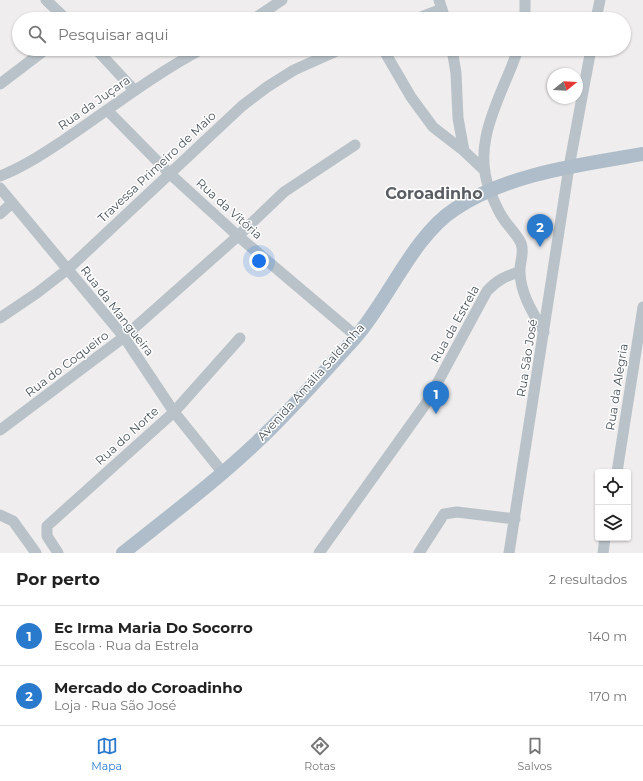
<!DOCTYPE html>
<html lang="pt">
<meta charset="utf-8">
<style>
body{margin:0;font-family:Montserrat,sans-serif;background:#f2f2f2;color:#222}
.controls{position:absolute;right:12px;bottom:12px;display:grid;overflow:hidden;border-radius:4px;box-shadow:0 1px 3px #0004}
.controls button{width:36px;height:36px;display:grid;place-items:center;padding:0;border:0;border-bottom:1px solid #e0e0e0;background:#fff;color:#222;font:20px sans-serif}
.compass{position:absolute;left:547px;top:68px;width:36px;height:36px;border-radius:50%;background:#fff;box-shadow:0 1px 3px #0004;rotate:72deg}
.you{position:absolute;left:259px;top:261px;width:14px;height:14px;margin:-10px;border:3px solid #fff;border-radius:50%;background:#1a73e8;box-shadow:0 0 0 6px #1a73e833}
.badge{display:grid;place-items:center;width:26px;height:26px;border-radius:50%;background:#2979cd;color:#fff;font-size:13px;font-weight:700}
.pin{position:absolute;translate:-50% -33px;filter:drop-shadow(0 1px 2px #0008)}
.pin::after{content:'';position:absolute;top:21px;width:14px;height:12px;background:inherit;clip-path:polygon(0 0,100% 0,50% 100%)}
.list{margin:0;padding:0;list-style:none}
h2{display:flex;justify-content:space-between;align-items:center;height:52px;margin:0;padding:0 16px;font-size:17px}
h2 small{font-size:13px;font-weight:400;color:#767676}
.list li{display:grid;grid-template-columns:26px 1fr auto;gap:12px;align-items:center;box-sizing:border-box;height:60px;padding:0 16px;border-top:1px solid #e0e0e0}
.list b{display:block;font-size:15px;white-space:nowrap}
.list p{margin:0;font-size:13px;white-space:nowrap;color:#767676}
.list em{font-size:13px;font-style:normal;color:#767676}
.icon{flex:none;width:22px;height:22px;fill:none;stroke:currentColor;stroke-width:2;stroke-linecap:round;stroke-linejoin:round}
.map{position:relative;flex:none;width:643px;height:553px;overflow:hidden}
.search{position:absolute;background:#fff;box-shadow:0 1px 3px #0004;left:12px;right:12px;top:12px;height:44px;display:flex;align-items:center;gap:10px;box-sizing:border-box;padding:0 14px;border-radius:22px;color:#767676;font-size:15px}
.sheet{height:172px;background:#fff}
nav{display:flex;justify-content:space-around;align-items:center;box-sizing:border-box;height:56px;border-top:1px solid #e0e0e0;background:#fff;font-size:11px;color:#767676}
nav a{display:grid;justify-items:center;gap:2px}
nav .on{color:#2979cd}
.map>svg:first-child{display:block}
.lines{fill:none;stroke-linecap:round;stroke-linejoin:round}
.minor{stroke:#b9c2c8;stroke-width:11}
.major{stroke:#aebdc9;stroke-width:14}
.labels{text-anchor:middle;stroke-width:3;stroke-linejoin:round;paint-order:stroke}
.street-label{font-size:12px;fill:#475158;stroke:#fff}
.district-label{font-size:16px;font-weight:bold;fill:#5a5d61;stroke:#fff}
</style>
<div class="map">
<svg width="643" height="553" viewBox="0 0 643 553">
<rect width="100%" height="100%" fill="#efeded"/>
<g class="lines">
<path class="minor" d="M46,0L66,19
M439,0L445,19
M254,19L282,0
M416,19L442,9
M525,19V0
M596,19L600,0
M96,49L134,90
M383,49L411,97L433,127L464,151
M452,49L456,73L458,118L464,151L483,169
M518,49C503,95 470,141 490,191C494,201 498,212 505,221C510,228 517,235 521,243C525,254 519,262 520,273C521,295 533,313 544,332
M0,84L46,49
M108,111L169,173L238,236L356,336
M0,176C22,168 44,153 64,140C110,109 153,75 202,49
M0,188L124,337L174,412L223,473
M0,214L12,203
M0,318L37,293L68,269L242,106L267,87L294,70L341,49
M0,430L124,337L238,236L284,192L355,145
M617,472L643,307
M0,515L13,521L36,553
M58,553L47,536V526L174,412L240,338
M319,553L427,402L487,291C497,280 506,276 519,272
M419,553L444,514L457,512L515,519
M509,553L569,167L591,49
M603,553L605,538"/>
<path class="major" d="M123,553C168,517 215,482 257,442C290,411 324,372 355,338C388,301 413,236 455,209C509,173 580,165 643,154"/>
</g>
<g class="labels">
<g class="street-label">
<text transform="translate(94 103) rotate(-35)" y="4">Rua da Juçara</text>
<text transform="translate(157 167) rotate(-43)" y="4">Travessa Primeiro de Maio</text>
<text transform="translate(229 209) rotate(42)" y="4">Rua da Vitória</text>
<text transform="translate(117 311) rotate(52)" y="4">Rua da Mangueira</text>
<text transform="translate(455 324) rotate(-61)" y="4">Rua da Estrela</text>
<text transform="translate(527 358) rotate(-81)" y="4">Rua São José</text>
<text transform="translate(67 364) rotate(-37)" y="4">Rua do Coqueiro</text>
<text transform="translate(311 382) rotate(-48)" y="4">Avenida Amália Saldanha</text>
<text transform="translate(617 387) rotate(-81)" y="4">Rua da Alegria</text>
<text transform="translate(127 436) rotate(-42)" y="4">Rua do Norte</text>
</g>
<g class="district-label">
<text x="434" y="199">Coroadinho</text>
</g>
</g>
</svg>
<div class="controls">
<button><svg class="icon" aria-label="locate" viewBox="0 0 24 24"><circle cx="12" cy="12" r="6"/><path d="M12 2v4M12 18v4M2 12h4M18 12h4"/></svg></button>
<button><svg class="icon" aria-label="layers" viewBox="0 0 24 24"><path d="M12 4l9 5-9 5-9-5zM3 14l9 5 9-5"/></svg></button>
</div>
<svg class="compass" viewBox="-18 -18 36 36"><path d="M0-13l5 13h-10z" fill="#e53935"/><path d="M0 13l5-13h-10z" fill="#767676"/></svg>
<div class="you"></div>
<div class="pin badge" style="left:436px;top:414px">1</div>
<div class="pin badge" style="left:540px;top:247px">2</div>
<div class="search"><svg class="icon" aria-label="search" viewBox="0 0 24 24"><circle cx="10" cy="10" r="6"/><path d="M15 15l6 6"/></svg>Pesquisar aqui</div>
</div>
<section class="sheet">
<h2>Por perto<small>2 resultados</small></h2>
<ul class="list">
<li><span class="badge">1</span><div><b>Ec Irma Maria Do Socorro</b><p>Escola · Rua da Estrela</p></div><em>140 m</em></li>
<li><span class="badge">2</span><div><b>Mercado do Coroadinho</b><p>Loja · Rua São José</p></div><em>170 m</em></li>
</ul>
</section>
<nav>
<a class="on"><svg class="icon" aria-label="map" viewBox="0 0 24 24"><path d="M3 6l6-2 6 2 6-2v14l-6 2-6-2-6 2zM9 4v14M15 6v14"/></svg>Mapa</a>
<a><svg class="icon" aria-label="directions" viewBox="0 0 24 24"><path d="M12 3l9 9-9 9-9-9zM9 14v-3h6M13 9l2 2-2 2"/></svg>Rotas</a>
<a><svg class="icon" aria-label="saved" viewBox="0 0 24 24"><path d="M7 4h10v16l-5-4-5 4z"/></svg>Salvos</a>
</nav>
